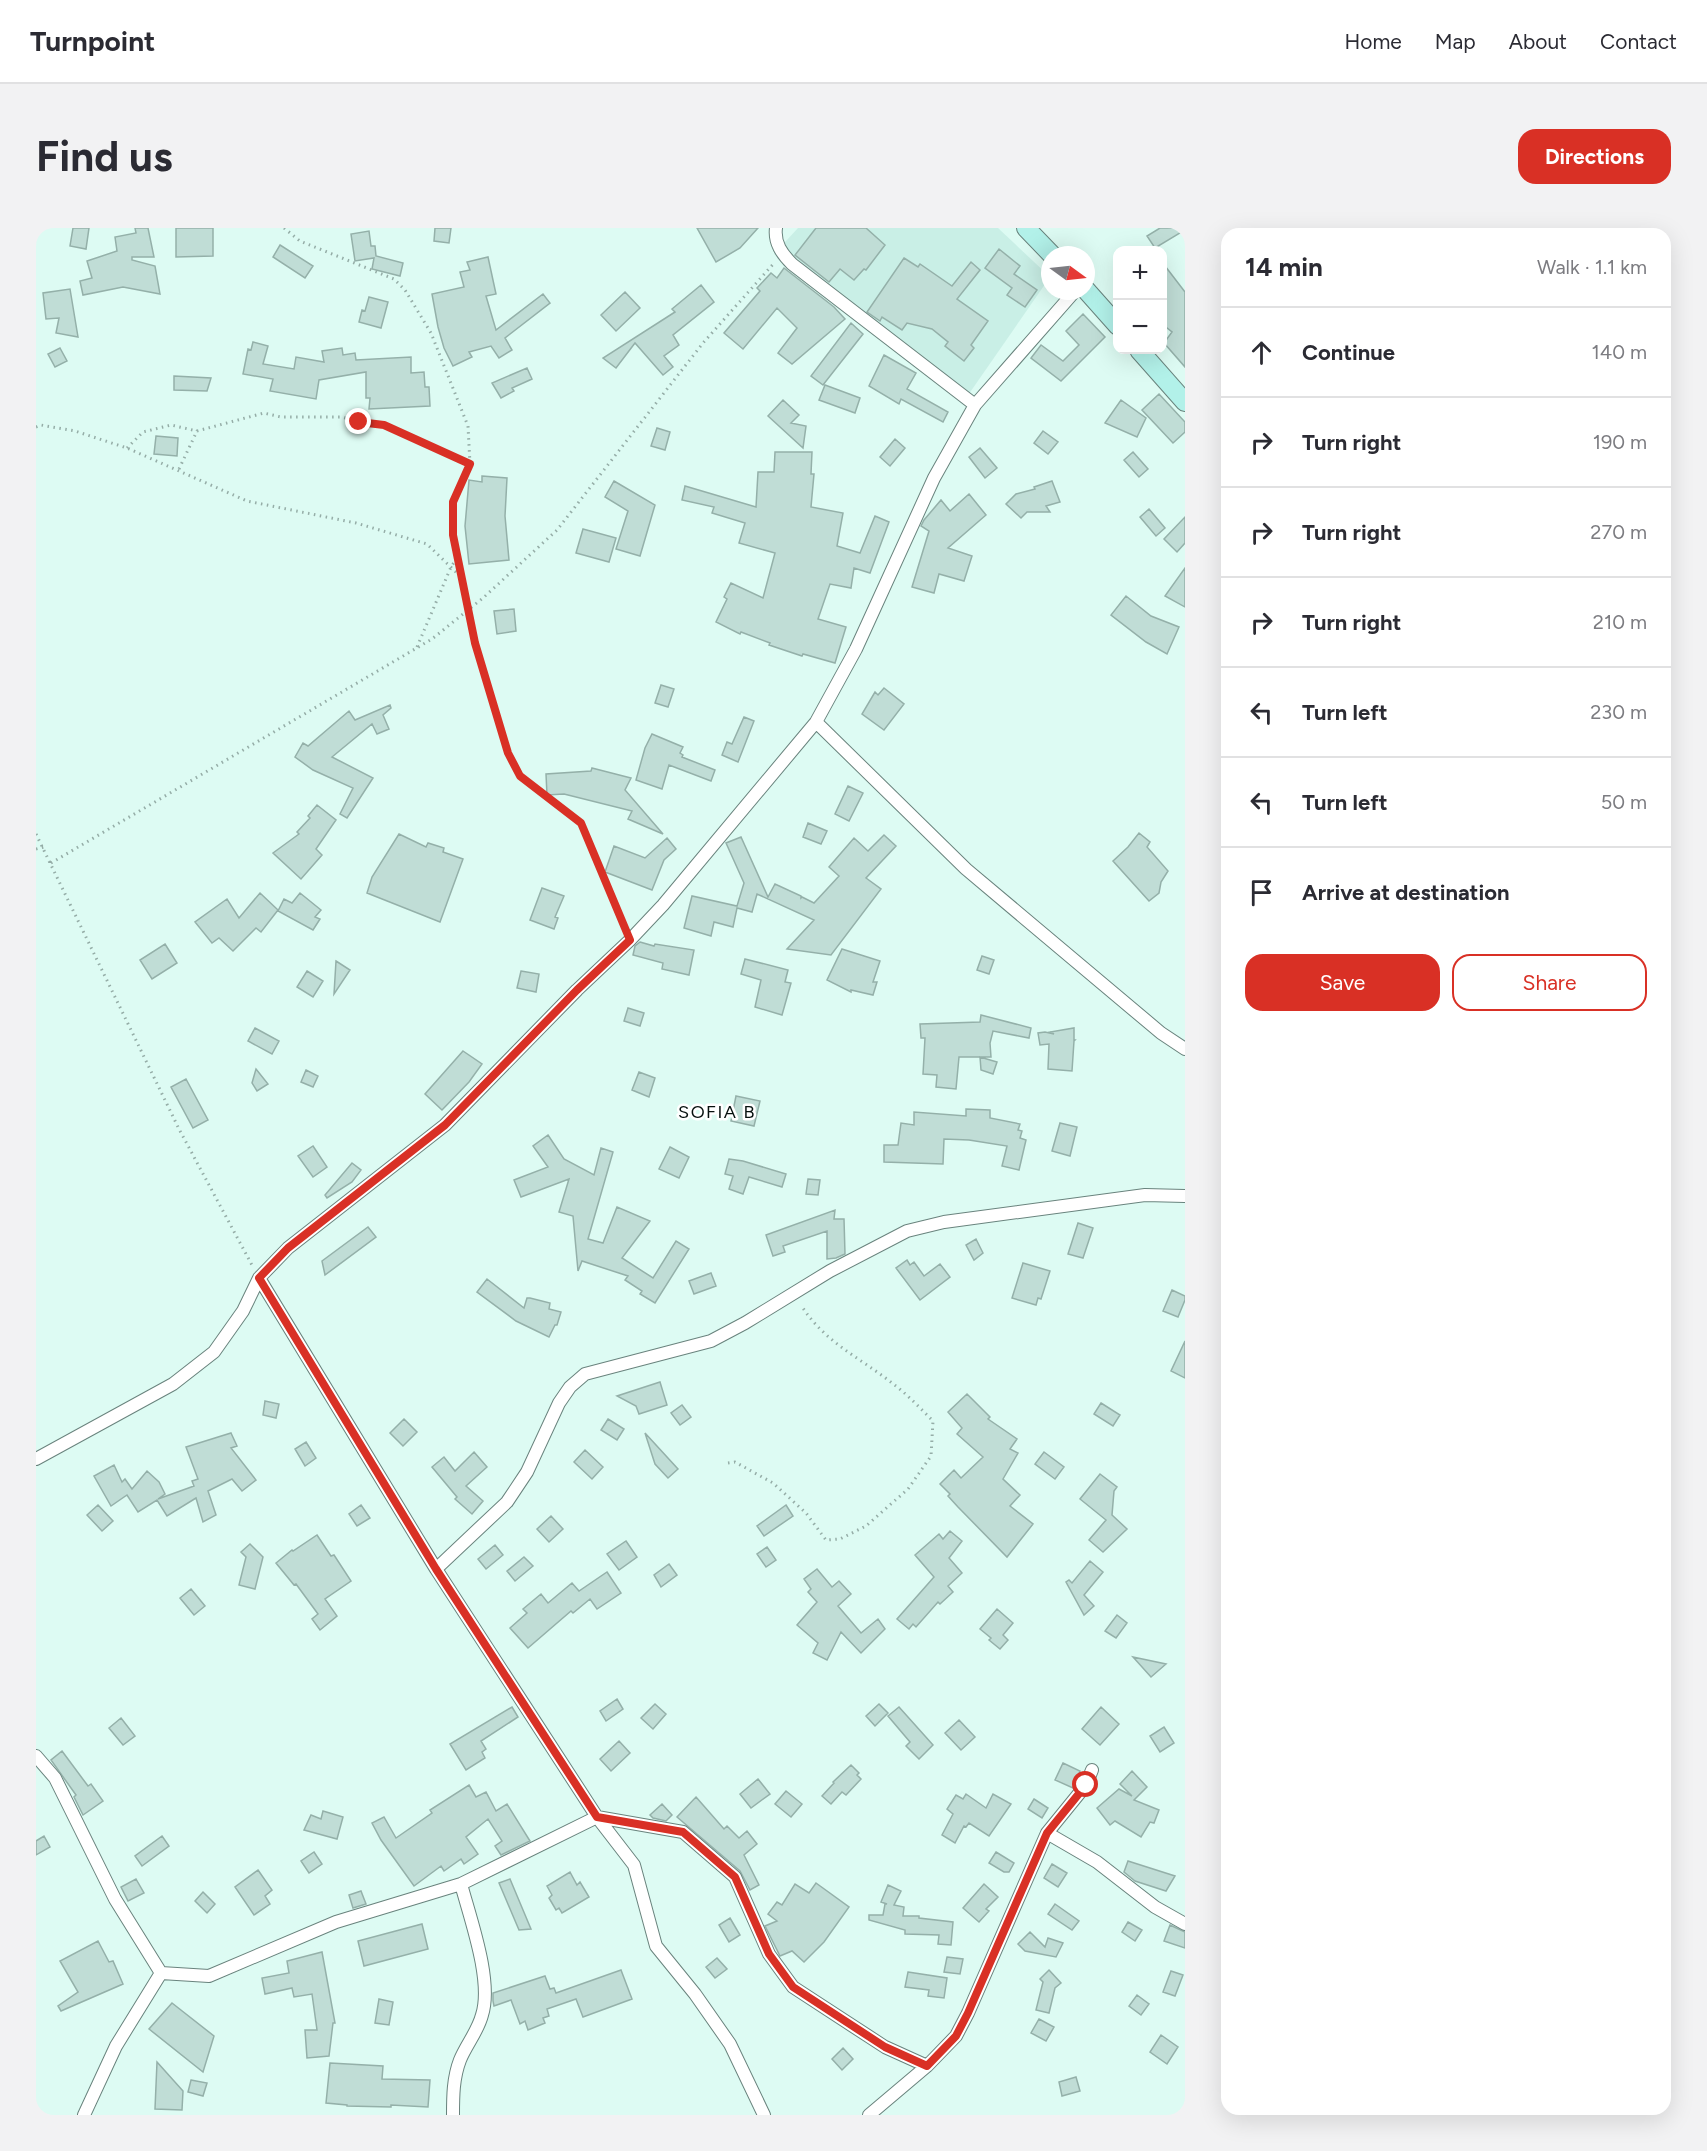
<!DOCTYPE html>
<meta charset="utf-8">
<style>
body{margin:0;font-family:Figtree,sans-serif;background:#f2f2f3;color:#2b2b33}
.controls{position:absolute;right:18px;top:18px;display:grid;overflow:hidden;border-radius:12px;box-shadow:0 6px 24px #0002}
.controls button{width:54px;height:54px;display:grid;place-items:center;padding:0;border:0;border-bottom:2px solid #e1e1e2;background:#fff;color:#2b2b33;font:30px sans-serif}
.compass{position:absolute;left:1005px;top:18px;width:54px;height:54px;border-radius:50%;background:#fff;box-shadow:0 6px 24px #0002;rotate:105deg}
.stop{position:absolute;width:18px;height:18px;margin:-14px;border:4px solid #d93025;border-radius:50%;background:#fff}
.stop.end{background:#d93025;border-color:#fff;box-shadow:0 2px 6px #0008}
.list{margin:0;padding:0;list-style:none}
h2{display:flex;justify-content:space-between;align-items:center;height:78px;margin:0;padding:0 24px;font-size:26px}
h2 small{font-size:20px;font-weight:400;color:#7c7c81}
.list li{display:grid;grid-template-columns:39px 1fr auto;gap:18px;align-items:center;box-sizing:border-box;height:90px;padding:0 24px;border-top:2px solid #e1e1e2}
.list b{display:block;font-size:22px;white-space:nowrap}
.list em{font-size:20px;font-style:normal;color:#7c7c81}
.actions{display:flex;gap:12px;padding:18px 24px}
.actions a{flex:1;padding:14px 0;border:2px solid #d93025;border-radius:18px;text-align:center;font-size:21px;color:#d93025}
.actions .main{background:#d93025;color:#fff}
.icon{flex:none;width:33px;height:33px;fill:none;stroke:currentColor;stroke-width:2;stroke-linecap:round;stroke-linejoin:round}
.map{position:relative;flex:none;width:1149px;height:1887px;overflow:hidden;border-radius:18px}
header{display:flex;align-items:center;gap:36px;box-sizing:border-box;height:84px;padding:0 30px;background:#fff;border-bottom:2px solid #e1e1e2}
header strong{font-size:28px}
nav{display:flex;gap:33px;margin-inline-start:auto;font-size:21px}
.intro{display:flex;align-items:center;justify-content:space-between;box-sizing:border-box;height:144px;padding:0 36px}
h1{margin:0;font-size:42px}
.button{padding:15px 27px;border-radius:18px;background:#d93025;color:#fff;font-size:21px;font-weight:700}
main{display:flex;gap:36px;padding:0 36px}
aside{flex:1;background:#fff;border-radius:18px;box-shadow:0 6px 24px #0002}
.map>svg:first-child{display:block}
.built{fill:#c9efe6}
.building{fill:#c0ddd6;stroke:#94b0a9;stroke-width:1.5}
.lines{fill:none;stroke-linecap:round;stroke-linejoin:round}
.street-casing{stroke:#69837d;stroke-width:14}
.secondary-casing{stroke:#69837d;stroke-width:20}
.path{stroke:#95ada7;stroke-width:3;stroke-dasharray:1.5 4.5;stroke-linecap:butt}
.street{stroke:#fff;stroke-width:12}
.secondary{stroke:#b2f1e9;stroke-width:18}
.route{stroke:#d93025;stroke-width:8}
.labels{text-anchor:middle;stroke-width:5;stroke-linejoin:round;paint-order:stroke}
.quarter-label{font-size:18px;letter-spacing:1.5px;fill:#06100e;stroke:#fff}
</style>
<header>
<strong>Turnpoint</strong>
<nav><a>Home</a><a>Map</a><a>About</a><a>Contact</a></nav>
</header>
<div class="intro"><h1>Find us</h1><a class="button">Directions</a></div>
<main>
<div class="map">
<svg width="1149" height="1887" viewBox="0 0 1149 1887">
<rect width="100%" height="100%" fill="#ddfbf3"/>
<path class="built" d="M762,0H962L1014,49L928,173L738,26Z"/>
<path class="building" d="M37,0H53L50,21L34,18Z
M99,0H112L118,29H96V32L119,38L124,66L87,59L47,67L44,53L56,50L51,33L81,23L79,9L100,5Z
M140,0H177V28L140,29Z
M399,0H415L413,15L398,13Z
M661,0H722L704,20L680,34Z
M780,0H830L849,17L830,42L828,41L818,52L804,41L793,54L759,27Z
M1124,0H1149V2L1119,20L1111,8Z
M333,3L335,18H339L340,28L367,35L364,48L336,41L338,30L319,33L315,6Z
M244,17L277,38L269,50L237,29Z
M963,21L984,38L978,46L1001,62L989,79L971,67L976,60L949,40Z
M452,29L460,66L450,68L460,102L507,66L514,75L469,110L476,122L463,130L455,118L433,124L436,129L417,138L408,120L402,99L396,66L428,59L424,44L434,42L431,34Z
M868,30L882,39L884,36L916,58L935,34L944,42L921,71L952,93L935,117L938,120L928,133L909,118L912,114L896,101L871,95L866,102L846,89L844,93L831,84Z
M1126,34L1149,64V139L1128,115L1136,104L1126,96Z
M748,40L798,79L809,91L756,136L742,125L761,100L741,80L707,121L688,105L724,63L721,60L735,45L741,50Z
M665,57L678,74L637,107L643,117L628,128L637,139L627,147L599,115L580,140L567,130L639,84L636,81Z
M34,61L42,109L20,105L23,90L10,91L7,65Z
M589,64L604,80L580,103L565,87Z
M333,69L352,74L345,100L323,94L326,82L329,83Z
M1047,86L1069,109L1025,153L995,130L1005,117L1027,133L1043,117L1030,103Z
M815,95L827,106L787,157L775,148Z
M217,114L232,118L227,136L258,141L260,129L288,134L286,123L306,120L307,127L319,125L320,132L375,129V145L388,144L389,159H393L394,178L333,181L334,170H330V144L283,152L280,171L234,163L237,151L207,146L212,121L215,122Z
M24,120L31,133L19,139L12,126Z
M848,127L880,145L871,161L912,184L907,194L865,171L863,176L833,158Z
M491,140L496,151L476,160L478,163L465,170L456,155Z
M138,148L175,150L171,163L138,162Z
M789,157L824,170L819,185L783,172Z
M1123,166L1149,194V204L1137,215L1106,182Z
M747,172L763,187L755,195L770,198L767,220L732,188Z
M1085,172L1110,190L1101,209L1069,195Z
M621,200L634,204L629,222L615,218Z
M1007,203L1022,214L1012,226L998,215Z
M120,208L142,210L141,228L118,226Z
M859,211L869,220L854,238L844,229Z
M944,220L961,240L949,250L933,229Z
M739,224H776L775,246H778L775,279L807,285L801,318L824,325L839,288L853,294L834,345L818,340L815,360L794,356L782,391L810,399L799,435L767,426L766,428L733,417L734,415L705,404L704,406L680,394L691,371L688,369L695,355L727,370L739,325L703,315L709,295L676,285L678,279L646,272L649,258L720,279L722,244H738Z
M1097,224L1112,241L1103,249L1088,232Z
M446,248L471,250L469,288L473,332L433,336L429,298L433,252L446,254Z
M578,253L619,277L604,328L580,321L592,283L569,269Z
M1016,253L1024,274L1010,278L1014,284H991L985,290L970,276L980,266L999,261L998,259Z
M933,266L950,287L912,320L936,328L928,353L903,346L898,365L876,359L893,303L885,298L888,292L905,272L914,283Z
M1113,281L1129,300L1120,308L1104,289Z
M1149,289V315L1141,324L1128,311Z
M547,301L580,310L573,334L540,325Z
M1149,340V379L1129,368Z
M1090,368L1115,388L1143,399L1131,426L1110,414L1075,387Z
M478,381L480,403L461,406L458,383Z
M625,457L638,461L632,479L619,475Z
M848,460L868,476L848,502L826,486L839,464L842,467Z
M354,477L355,480L347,487L353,501L341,506L336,496L296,529L337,550L311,590L304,586L317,560L277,542L259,529L267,515L272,518L313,483L319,492Z
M708,489L718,493L702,534L686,527L691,514L696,516Z
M616,506L647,519L644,525L647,527L646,529L679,542L675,553L633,537L626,561L600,552L609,520Z
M556,540L595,550L589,562L627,606L592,591L596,583L528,566L511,567L510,546L555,543Z
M812,558L827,565L813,593L799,586Z
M281,577L300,592L280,621L286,627L265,651L237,625L263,606L261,604L274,590L272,588Z
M772,595L791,603L785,616L767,609Z
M1103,605L1114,614L1111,619L1132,643L1125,654L1123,665L1113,673L1077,633L1092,619Z
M363,606L390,619L392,615L408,620L407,624L427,631L404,694L331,665L336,649Z
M848,607L860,618L830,650L845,661L795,727L751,721L778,692L721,666L716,684L701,680L697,699L678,694L675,708L648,700L656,668L701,678L708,655L690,615L705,609L732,669L739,656L765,668V670L766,669L778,675L803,648L793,639L818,610L832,623Z
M631,610L640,621L628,632L616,662L569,644L578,618L609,630Z
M506,660L528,668L519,689L522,690L518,701L494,692Z
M224,665L242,682L225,704L220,700L197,723L183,710L176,715L159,694L191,671L203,690Z
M264,665L285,682L279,689L284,691L277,702L242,683L248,671L256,675Z
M604,714L618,718L619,716L658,722L653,747L626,741L627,735L597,727L599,718Z
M129,716L141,735L116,751L104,732Z
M806,721L844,733L837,754H841L837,767L815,762V764L791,752Z
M946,728L958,732L953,746L941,742Z
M709,731L752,742L749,754L755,755L746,787L719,779L725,752L705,746Z
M300,733L314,742L298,766Z
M271,743L287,753L277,769L261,759Z
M485,743L503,746L500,764L481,760Z
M592,780L608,785L604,798L588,793Z
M945,787L995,800L993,810L957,803L954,815L955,829H923L920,861L900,859L901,847L887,846L889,810H885L884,796L944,794Z
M219,800L243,813L236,826L212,813Z
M1038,800V812H1039L1038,813L1036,843L1012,841L1013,816L1004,817L1002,805L1009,804L1018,806L1014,804Z
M427,823L446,836L433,854L406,882L389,866Z
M944,829L961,834L957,846L945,842Z
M220,841L232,856L221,863L216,855Z
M270,842L282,848L277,859L265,854Z
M603,844L619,850L613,869L596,862Z
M150,851L172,892L157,900L135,859Z
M700,868L724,873L718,898L695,893Z
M930,881L954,882V890L984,896L982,902L986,903L984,910L990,912L983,942L966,938L971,918L933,912L908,911L907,936L848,934V917H862L865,895L878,897V884L930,888Z
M1024,895L1041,899L1034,928L1016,923Z
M512,907L528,931L558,947L565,920L577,924L552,1011L567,1015L581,979L614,993L586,1030L617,1050L640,1013L653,1021L619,1075L604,1066L606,1063L589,1052L592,1048L546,1033L542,1043L537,988L523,984L533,951L485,969L478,952L512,939L497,918Z
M277,918L291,939L277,949L262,928Z
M634,919L653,929L643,950L623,941Z
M693,931L707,933L750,946L746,959L713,949L707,966L693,961L697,948L689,946Z
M316,935L325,942L316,954L291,970L289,967Z
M772,951L784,952L782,967L770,966Z
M799,982L798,991H808L809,1026L800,1030L791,1031V1003L747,1018L749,1024L737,1028L730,1007Z
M1042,995L1057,1000L1047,1030L1032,1026Z
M332,999L340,1009L289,1047L286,1033Z
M940,1011L947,1025L938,1032L930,1017Z
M871,1032L874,1037L878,1034L888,1048L904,1036L914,1049L884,1072L860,1040Z
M987,1035L1014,1043L1005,1071L1002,1070L1000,1077L976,1070Z
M675,1045L680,1058L658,1066L653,1053Z
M451,1051L488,1080L491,1070H494L514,1075L513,1081L525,1084L521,1097H519L513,1109L480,1093L441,1064Z
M1136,1062L1149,1068V1072L1142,1089L1127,1083Z
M1149,1113V1150L1135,1143Z
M624,1154L631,1177L603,1186L600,1178L581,1168Z
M931,1166L954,1189L952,1191L981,1211L974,1221L982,1225L967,1251L984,1267L974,1278L997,1296L971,1329L922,1279L912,1268L914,1266L904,1256L918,1242L925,1250L947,1229L921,1206L926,1200L912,1184Z
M229,1173L243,1176L240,1190L227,1187Z
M1065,1175L1084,1187L1077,1198L1058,1186Z
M646,1177L655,1189L644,1197L635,1185Z
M368,1191L381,1204L367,1218L354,1205Z
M572,1191L588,1201L581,1212L565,1202Z
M195,1205L201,1218L195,1220L220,1252L206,1263L196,1251L172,1263L180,1287L167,1294L160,1270L131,1288L121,1272L102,1284L91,1267L75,1278L58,1248L78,1237L86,1254L89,1251L96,1261L111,1243L123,1254L129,1266L122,1271L158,1258L156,1253L162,1251L150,1219Z
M609,1205L642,1241L632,1250L619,1236Z
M270,1214L280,1230L269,1238L259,1221Z
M549,1222L567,1239L556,1251L538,1234Z
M438,1224L451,1239L430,1258L447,1273L436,1286L419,1271L421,1269L396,1239L408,1229L419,1243Z
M1008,1224L1028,1239L1019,1251L999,1236Z
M1064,1246L1081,1259L1078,1263L1076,1287L1091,1301L1067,1324L1053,1312L1070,1292L1044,1271Z
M62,1277L77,1293L66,1303L51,1287Z
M325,1277L334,1290L321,1298L313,1286Z
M750,1277L757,1288L728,1308L721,1298Z
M515,1288L527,1301L513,1314L501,1301Z
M914,1303L926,1313L913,1330L926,1345L912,1358L917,1364L904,1376L902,1374L880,1399L877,1396L873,1401L861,1391L898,1349L879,1327L903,1306L907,1311Z
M281,1307L295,1328L298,1327L315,1353L289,1371L301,1388L284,1402L276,1391L282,1386L260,1356L258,1357L240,1335L256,1322L257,1323Z
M590,1313L601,1329L583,1342L571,1326Z
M214,1316L227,1329L219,1361L203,1357L210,1329L205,1324Z
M459,1317L467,1327L450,1341L442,1331Z
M731,1319L740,1332L730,1339L721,1326Z
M488,1329L497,1338L479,1353L471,1343Z
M1054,1333L1067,1344L1048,1367L1058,1378L1048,1387L1030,1354L1033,1352L1036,1355Z
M633,1336L641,1347L625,1359L618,1347Z
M781,1341L796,1359L803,1353L815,1366L802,1378L825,1405L842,1391L849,1401L825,1425L805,1404L791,1432L777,1425L782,1415L761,1397L781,1374L772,1364L775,1361L768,1351Z
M571,1344L585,1365L561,1381L554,1371L537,1385L535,1383L492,1420L474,1400L491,1385L487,1381L505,1366L512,1375L536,1355L543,1363Z
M155,1361L169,1378L158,1387L144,1370Z
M961,1381L977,1395L967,1407L972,1412L964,1421L953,1412L955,1410L944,1401Z
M1081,1387L1091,1395L1080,1410L1069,1403Z
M1097,1429L1130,1436L1115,1449Z
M581,1471L587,1481L570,1493L564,1483Z
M619,1476L630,1486L617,1501L605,1490Z
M843,1476L852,1485L839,1498L830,1488Z
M476,1479L482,1489L445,1513L450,1521L446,1524L449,1530L430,1542L414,1516Z
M863,1479L897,1517L883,1531L870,1518L874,1514L852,1488Z
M1065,1479L1083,1496L1064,1517L1046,1501Z
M85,1490L99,1508L87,1517L73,1500Z
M923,1492L939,1509L925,1522L909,1505Z
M1128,1499L1138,1515L1124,1524L1114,1508Z
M583,1513L594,1525L575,1543L564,1531Z
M26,1523L52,1558L55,1556L67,1573L47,1587L38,1569L40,1567L15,1532Z
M1027,1535L1044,1543L1037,1560L1019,1552Z
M815,1537L823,1545L821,1547L825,1551L810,1567L806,1564L795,1576L786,1568L798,1555L797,1554Z
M1096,1543L1111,1559L1098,1572L1123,1582L1118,1595L1114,1594L1105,1609L1079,1593L1074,1597L1061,1580L1083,1561L1096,1568L1084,1556Z
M722,1551L734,1566L715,1580L704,1566Z
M433,1557L440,1569L450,1564L460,1583L471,1576L494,1613L465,1627L459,1618L466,1613L452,1591L430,1609L442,1626L428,1636L425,1631L408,1643L405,1638L378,1658L345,1612L336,1595L348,1589L360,1610L396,1585L394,1582Z
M750,1563L766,1576L755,1589L739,1576Z
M930,1566L950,1580L957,1566L975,1576L953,1608L933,1595L930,1599L928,1598L919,1615L906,1607L917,1586L911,1581L920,1567L927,1571Z
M660,1569L688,1601L691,1598L703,1610L711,1603L721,1616L708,1627L723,1657L714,1662L704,1643L641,1589Z
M998,1571L1012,1580L1006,1590L992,1581Z
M626,1576L636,1587L630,1593L617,1590L614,1587Z
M287,1583L307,1589L301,1611L268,1602L275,1587L285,1591Z
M8,1608L14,1619L0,1627V1613Z
M126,1608L133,1618L106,1638L99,1628Z
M278,1624L286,1636L273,1645L265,1633Z
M960,1624L978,1635L973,1644H968L953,1635Z
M1092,1633L1139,1648L1130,1663L1099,1653L1088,1644Z
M1016,1636L1031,1645L1022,1659L1008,1650Z
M222,1642L236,1662L229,1668L234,1676L218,1687L199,1659Z
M534,1644L541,1657L544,1654L553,1669L526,1685L523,1680L520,1682L513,1670L516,1667L511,1658Z
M100,1651L108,1665L92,1673L85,1659Z
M474,1651L495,1701L483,1702L463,1655Z
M780,1655L813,1679L788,1714L768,1734L756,1723L744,1728L729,1698L741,1693L732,1686L741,1674L746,1677L759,1656L773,1665Z
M948,1656L962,1669L950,1681L953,1683L943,1694L927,1680Z
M852,1657L865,1663L858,1677L868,1679L867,1688H883V1690L917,1694L915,1717L902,1716L903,1707L869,1706V1702L833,1692V1687H847L849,1676H851L845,1674Z
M325,1663L330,1676L317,1680L313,1667Z
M167,1664L179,1676L171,1685L159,1673Z
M1019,1676L1043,1693L1036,1702L1012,1686Z
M694,1690L704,1707L693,1714L683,1697Z
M1092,1694L1106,1702L1099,1713L1086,1704Z
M386,1696L392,1721L328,1738L322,1713Z
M1134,1697L1149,1704V1720L1128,1713Z
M994,1704L1009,1719L1012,1710L1027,1715L1020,1729L989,1723L982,1716Z
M62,1713L73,1734L77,1733L87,1756L25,1783L22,1778L42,1764L24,1733Z
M286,1724L299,1795H297L293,1828L271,1830L269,1802H281L276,1766L258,1769L256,1760L229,1766L226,1750L253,1745L251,1733Z
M911,1729L927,1731L924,1746L908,1744Z
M681,1730L691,1741L679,1750L670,1739Z
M585,1742L596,1771L547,1789L540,1771L511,1781L513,1788L507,1790L509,1795L492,1802L489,1793L484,1796L475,1772L458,1778L457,1773V1765L509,1748L514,1761L518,1760L520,1765Z
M1013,1742L1025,1755L1019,1760L1013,1785L1000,1782L1007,1754L1004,1751Z
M1135,1743L1147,1747L1139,1768L1127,1764Z
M872,1744L911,1750L908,1770L892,1768L893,1762L869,1759Z
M1101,1767L1113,1776L1105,1787L1093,1778Z
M343,1771L357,1774L353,1797L339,1795Z
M136,1775L178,1808L167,1844L113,1801Z
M1003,1791L1018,1799L1010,1813L995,1805Z
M1125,1807L1142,1819L1131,1836L1114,1824Z
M807,1820L817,1831L806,1842L796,1831Z
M121,1834L147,1863L146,1882L119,1881Z
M294,1835L347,1838L346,1851L394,1852L392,1879L355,1877V1879L311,1878V1877L290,1875Z
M1040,1849L1044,1863L1026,1868L1023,1854Z
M155,1852L171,1855L167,1868L152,1864Z"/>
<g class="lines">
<g class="street-casing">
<path id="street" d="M740,0C738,15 746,26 756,36L939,177
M780,494L930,641L1125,805L1149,821
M223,1050L400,1341L561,1589L598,1637L620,1718L659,1766L694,1816L728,1887
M0,1231L137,1156L178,1124L207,1083L223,1050L252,1020L409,897L541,762L594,712L627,677L780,494L820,421L898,250L939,177L1039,63
M400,1341L471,1274L491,1244L523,1175L534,1159L549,1146L675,1113L709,1095L794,1043L871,1003L908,994L1109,967L1149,968
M0,1528L19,1550L79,1671L125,1745L80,1818L48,1887
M1011,1605L1061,1634L1119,1679L1149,1696
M125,1745L173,1748L300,1694L425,1656L561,1589L647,1604L699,1649L733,1726L757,1759L849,1819L891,1838
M417,1887C417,1869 417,1850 424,1832C430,1817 442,1803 446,1787C457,1753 434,1690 425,1656
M833,1887L891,1838L920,1808L932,1785L1011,1605L1050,1557L1056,1542"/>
</g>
<g class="secondary-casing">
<path id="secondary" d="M990,0L1016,27
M1050,62L1082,98
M1103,122L1149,174"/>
</g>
<path class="path" d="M248,0L264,13L358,51L369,62L395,105L432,198L434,236L417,274L416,307L439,415L472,525L484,548L545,595L588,699
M0,199L5,197L39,203L91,220L211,273L320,295L391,316L424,348
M91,220L107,204L135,197L161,203
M143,241L161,203L228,185L245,189H304L348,197L434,236
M381,419L415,339L421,330
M0,606L143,901L217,1039
M0,621L8,619
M15,635L396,411L447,370L521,302L667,115L739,34
M692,1235L699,1234L737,1255L770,1285L790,1312L804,1311L830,1298L872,1261L895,1228L897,1193C884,1180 871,1166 856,1155C823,1129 788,1114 765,1077"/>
<use href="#street" class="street"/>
<use href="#secondary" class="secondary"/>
</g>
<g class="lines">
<path class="route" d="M323,194L348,197L434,236L417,274V307L439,415L472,525L484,548L545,595L594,712L541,762L409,897L252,1020L223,1050L400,1341L561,1589L647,1604L699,1649L733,1726L757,1759L849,1819L891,1838L920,1808L932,1785L1011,1605L1050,1557"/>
</g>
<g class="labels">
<g class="quarter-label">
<text x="681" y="890">SOFIA B</text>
</g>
</g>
</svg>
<div class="controls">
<button>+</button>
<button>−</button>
</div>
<svg class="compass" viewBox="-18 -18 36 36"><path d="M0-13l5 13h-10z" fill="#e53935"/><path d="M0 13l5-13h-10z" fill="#7c7c81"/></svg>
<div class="stop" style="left:1050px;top:1557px"></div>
<div class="stop end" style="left:323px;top:194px"></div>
</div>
<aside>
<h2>14 min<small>Walk · 1.1 km</small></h2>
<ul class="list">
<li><svg class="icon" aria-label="ahead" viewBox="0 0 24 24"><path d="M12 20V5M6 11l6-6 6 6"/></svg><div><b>Continue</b></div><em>140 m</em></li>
<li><svg class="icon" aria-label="right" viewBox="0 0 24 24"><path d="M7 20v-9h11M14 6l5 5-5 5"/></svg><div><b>Turn right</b></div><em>190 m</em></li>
<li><svg class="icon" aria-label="right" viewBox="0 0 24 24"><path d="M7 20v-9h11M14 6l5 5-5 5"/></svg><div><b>Turn right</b></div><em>270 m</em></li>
<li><svg class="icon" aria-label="right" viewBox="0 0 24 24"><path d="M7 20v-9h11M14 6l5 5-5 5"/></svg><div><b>Turn right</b></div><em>210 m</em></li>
<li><svg class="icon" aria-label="left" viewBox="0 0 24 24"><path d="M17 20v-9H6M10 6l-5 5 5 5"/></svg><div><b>Turn left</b></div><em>230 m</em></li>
<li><svg class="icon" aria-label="left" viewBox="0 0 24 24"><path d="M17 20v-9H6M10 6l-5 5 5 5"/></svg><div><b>Turn left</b></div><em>50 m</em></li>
<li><svg class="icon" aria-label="arrive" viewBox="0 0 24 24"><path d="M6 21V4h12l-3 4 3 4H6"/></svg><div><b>Arrive at destination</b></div></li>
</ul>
<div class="actions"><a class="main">Save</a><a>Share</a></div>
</aside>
</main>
